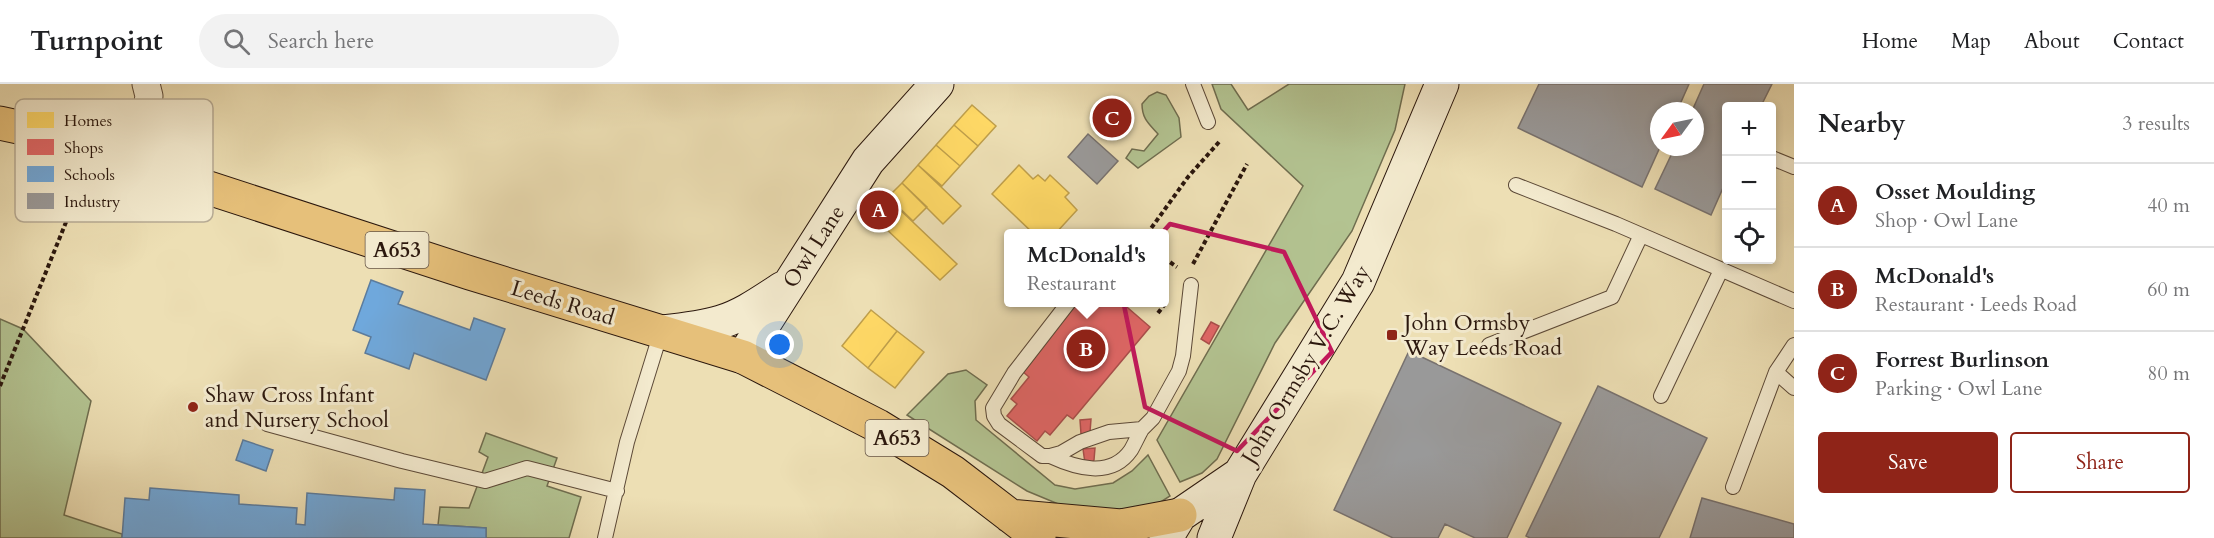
<!DOCTYPE html>
<meta charset="utf-8">
<style>
body{margin:0;font-family:Cardo,serif;background:#f2f2f2;color:#202124}
.controls{position:absolute;right:18px;top:18px;display:grid;overflow:hidden;border-radius:6px;box-shadow:0 3px 9px #0003}
.controls button{width:54px;height:54px;display:grid;place-items:center;padding:0;border:0;border-bottom:2px solid #e0e0e0;background:#fff;color:#202124;font:30px sans-serif}
.compass{position:absolute;left:1650px;top:18px;width:54px;height:54px;border-radius:50%;background:#fff;box-shadow:0 3px 9px #0003;rotate:237deg}
.you{position:absolute;left:780px;top:261px;width:21px;height:21px;margin:-15px;border:4px solid #fff;border-radius:50%;background:#1a73e8;box-shadow:0 0 0 9px #1a73e833}
.badge{display:grid;place-items:center;width:39px;height:39px;border-radius:50%;background:#8f2418;color:#fff;font-size:20px;font-weight:700}
.pin{position:absolute;translate:-50% -50%;border:3px solid #fff;box-shadow:0 2px 6px #0006}
.popup{position:absolute;left:1004px;top:145px;width:165px;height:78px;box-sizing:border-box;display:grid;place-content:center;border-radius:6px;background:#fff;filter:drop-shadow(0 2px 4px #0005);font-size:20px;white-space:nowrap;color:#757577}
.popup b{font-size:22px;color:#202124}
.popup::after{content:'';position:absolute;left:50%;top:100%;margin-left:-12px;border:12px solid transparent;border-top-color:#fff}
.list{margin:0;padding:0;list-style:none}
h2{display:flex;justify-content:space-between;align-items:center;height:78px;margin:0;padding:0 24px;font-size:26px}
h2 small{font-size:20px;font-weight:400;color:#757577}
.list li{display:grid;grid-template-columns:39px 1fr auto;gap:18px;align-items:center;box-sizing:border-box;height:84px;padding:0 24px;border-top:2px solid #e0e0e0}
.list b{display:block;font-size:22px;white-space:nowrap}
.list p{margin:0;font-size:20px;white-space:nowrap;color:#757577}
.list em{font-size:20px;font-style:normal;color:#757577}
.actions{display:flex;gap:12px;padding:18px 24px}
.actions a{flex:1;padding:14px 0;border:2px solid #8f2418;border-radius:6px;text-align:center;font-size:21px;color:#8f2418}
.actions .main{background:#8f2418;color:#fff}
.icon{flex:none;width:33px;height:33px;fill:none;stroke:currentColor;stroke-width:2;stroke-linecap:round;stroke-linejoin:round}
.map{position:relative;flex:none;width:1794px;height:454px;overflow:hidden}
header{display:flex;align-items:center;gap:36px;box-sizing:border-box;height:84px;padding:0 30px;background:#fff;border-bottom:2px solid #e0e0e0}
header strong{font-size:28px}
nav{display:flex;gap:33px;margin-inline-start:auto;font-size:21px}
.search{width:420px;height:54px;background:#f2f2f2;display:flex;align-items:center;gap:15px;box-sizing:border-box;padding:0 21px;border-radius:33px;color:#757577;font-size:22px}
main{display:flex}
aside{flex:1;background:#fff}
.map>svg:first-child{display:block}
.green{fill:#b3c391;stroke:#6f6d4f;stroke-width:1.5}
.homes{fill:#ffd966;stroke:#bf9f4b;stroke-width:1.5}
.shops{fill:#e06666;stroke:#aa4e4b;stroke-width:1.5}
.schools{fill:#6fa8dc;stroke:#5b7c9e;stroke-width:1.5}
.industry{fill:#999;stroke:#78726f;stroke-width:1.5}
.lines{fill:none;stroke-linecap:round;stroke-linejoin:round}
.lane-casing{stroke:#5c4937;stroke-width:16}
.street-casing{stroke:#5c4937;stroke-width:29}
.secondary-casing{stroke:#2b170d;stroke-width:35}
.primary-casing{stroke:#2b170d;stroke-width:35}
.path{stroke:#2b170d;stroke-width:4;stroke-dasharray:4.5 3;stroke-linecap:butt}
.lane{stroke:#f3eace;stroke-width:14}
.street{stroke:#f3eace;stroke-width:27}
.secondary{stroke:#f3eace;stroke-width:33}
.primary{stroke:#e6c07a;stroke-width:33}
.marked{fill:none;stroke:#c2185b;stroke-width:4.5;stroke-linejoin:round}
.poi-dot{fill:#8f2418;stroke:#f3eace;stroke-width:2}
.labels{text-anchor:middle;stroke-width:6;stroke-linejoin:round;paint-order:stroke}
.shield{fill:#f3eace;stroke:#675647;stroke-width:1.5}
.shield-label{font-size:21px;font-weight:bold;fill:#2b170d}
.street-label{font-size:22px;fill:#2b170d;stroke:#f3eace}
.poi-label{font-size:22px;fill:#2b170d;stroke:#f3eace;text-anchor:start}
.key{fill:#f3eace;stroke:#b7ab94;stroke-width:1.5}
.key-label{font-size:16px;fill:#2b170d}
</style>
<header>
<strong>Turnpoint</strong>
<div class="search"><svg class="icon" aria-label="search" viewBox="0 0 24 24"><circle cx="10" cy="10" r="6"/><path d="M15 15l6 6"/></svg>Search here</div>
<nav><a>Home</a><a>Map</a><a>About</a><a>Contact</a></nav>
</header>
<main>
<div class="map">
<svg width="1794" height="454" viewBox="0 0 1794 454">
<rect width="100%" height="100%" fill="#eddfb4"/>
<filter id="stains"><feTurbulence type="fractalNoise" baseFrequency=".00333" numOctaves="4"/><feColorMatrix values="0 0 0 0 .2 0 0 0 0 .09 0 0 0 0 .02 0 0 0 .5 -.17"/></filter>
<radialGradient id="worn" r=".72"><stop offset=".6" stop-color="#630" stop-opacity="0"/><stop offset="1" stop-color="#630" stop-opacity=".3"/></radialGradient>
<path class="green" d="M1212,0H1231L1248,26L1289,0H1405L1395,46L1352,147L1275,259L1217,375L1202,389L1180,398L1157,356L1303,102L1221,25Z
M1157,8L1166,11L1179,34L1181,53L1138,84L1126,74L1132,65L1144,67L1158,50C1149,40 1142,35 1142,20L1149,12Z
M0,235L23,245L91,317L64,431L122,450V454H0Z
M966,286L987,301L975,317L976,336L1055,401L1075,405L1113,399L1132,387L1148,371L1170,412L1153,423L1118,428L1063,422L1027,407L907,331L948,290Z
M486,349L557,374L547,402L581,413L569,454H486V444L438,441L440,423L469,424L488,373L479,368Z"/>
<path class="homes" d="M972,21L996,42L978,62L954,41Z
M954,41L978,62L960,82L936,61Z
M936,61L960,82L942,102L918,81Z
M918,81L961,122L943,140L902,99Z
M1019,81L1033,95L1038,91L1045,97L1050,91L1069,109L1065,113L1077,126L1055,150H1034L992,110Z
M902,99L927,123L913,137L888,113Z
M896,122L957,180L940,196L883,142Z
M871,226L897,247L868,284L842,262Z
M897,247L924,268L895,304L868,284Z"/>
<path class="shops" d="M876,109L896,122L882,144L862,130Z
M1078,218H1121L1150,243L1073,335L1067,331L1050,351L1045,347L1037,357L1007,332L1017,320L1011,315L1029,293L1022,287Z
M1211,238L1219,242L1209,260L1201,255Z
M1091,335L1090,348L1084,352L1081,350L1080,336Z
M1095,364L1094,376L1091,380L1085,379L1083,365Z"/>
<path class="schools" d="M371,196L403,208L398,220L470,246L474,234L505,245L486,296L414,269L409,285L365,269L371,253L353,246Z
M243,356L273,366L266,387L236,376Z
M150,404L239,411V420L297,424L296,440L305,441L307,409L394,416L395,404L425,406L423,440L486,444V454H122L125,414L149,416Z"/>
<path class="industry" d="M1539,0H1689L1677,27H1659L1660,63L1642,103L1518,44Z
M1704,0H1772L1761,22H1726V97L1711,131L1655,105L1675,63H1695V27H1692Z
M1088,50L1118,77L1097,100L1068,73Z
M1409,267L1561,339L1507,454H1475L1445,440L1438,454H1393L1334,426Z
M1598,302L1707,354L1659,454H1530L1526,452Z
M1702,414L1794,440V454H1690Z"/>
<g class="lines">
<g class="lane-casing">
<path id="lane" d="M1193,0L1208,38
M1772,74L1794,83
M1516,101L1616,140L1794,217
M1069,218L1014,289L993,324L994,332L999,340L1042,372H1050L1061,369L1080,358L1109,348L1142,345L1153,334L1179,287L1183,272L1191,201
M1489,261L1612,213L1641,151
M1776,288L1794,304
M1661,312L1721,186
M267,340L402,377L485,397L527,384L617,407
M1050,372C1076,384 1111,395 1131,366C1135,359 1138,352 1142,345
M1733,403L1776,288L1794,261
M605,454L627,358L661,248"/>
</g>
<g class="street-casing">
<path id="street" d="M138,81L149,12L146,0"/>
</g>
<g class="secondary-casing">
<path id="secondary" d="M661,248C681,246 702,244 721,238C744,231 764,216 783,204
M743,273L868,77L937,0
M1166,454L1180,431L1240,390
M1214,454L1240,390L1358,198L1442,0"/>
</g>
<g class="primary-casing">
<path id="primary" d="M0,39L55,51L96,62L138,81L470,189L743,273L878,342L953,388L1039,454
M1010,432L1121,442L1180,431"/>
</g>
<path class="path" d="M1147,150L1188,93L1219,58
M1164,174L1177,183
M1193,180L1247,80
M1158,229L1165,220
M0,302L85,91"/>
<use href="#lane" class="lane"/>
<use href="#street" class="street"/>
<use href="#secondary" class="secondary"/>
<use href="#primary" class="primary"/>
</g>
<path class="marked" d="M1170,140L1284,168L1332,268L1237,367L1145,323L1119,197Z"/>
<g class="poi-dot">
<rect x="1386" y="245" width="12" height="12" rx="3"/>
<circle cx="193" cy="323" r="6"/>
</g>
<g class="labels">
<g class="shield">
<rect x="365.5" y="148" width="63" height="36" rx="4.5"/>
<rect x="865.5" y="336" width="63" height="36" rx="4.5"/>
</g>
<g class="shield-label">
<text x="397" y="173">A653</text>
<text x="897" y="361">A653</text>
</g>
<g class="street-label">
<text transform="translate(813 162) rotate(-57)" y="8">Owl Lane</text>
<text transform="translate(563 218) rotate(17)" y="8">Leeds Road</text>
<text transform="translate(1305 280) rotate(-59)" y="8">John Ormsby V.C. Way</text>
</g>
<g class="poi-label">
<text x="1404" y="246">John Ormsby<tspan x="1404" dy="25">Way Leeds Road</tspan></text>
<text x="205" y="318">Shaw Cross Infant<tspan x="205" dy="25">and Nursery School</tspan></text>
</g>
</g>
<rect x="15" y="15" width="198" height="123" rx="9" class="key"/>
<rect x="27" y="28" width="27" height="16" fill="#ffd966"/>
<rect x="27" y="55" width="27" height="16" fill="#e06666"/>
<rect x="27" y="82" width="27" height="16" fill="#6fa8dc"/>
<rect x="27" y="109" width="27" height="16" fill="#999"/>
<g class="key-label">
<text x="64" y="42">Homes</text>
<text x="64" y="69">Shops</text>
<text x="64" y="96">Schools</text>
<text x="64" y="123">Industry</text>
</g>
<rect width="100%" height="100%" filter="url(#stains)"/>
<rect width="100%" height="100%" fill="url(#worn)"/>
</svg>
<div class="controls">
<button>+</button>
<button>−</button>
<button><svg class="icon" aria-label="locate" viewBox="0 0 24 24"><circle cx="12" cy="12" r="6"/><path d="M12 2v4M12 18v4M2 12h4M18 12h4"/></svg></button>
</div>
<svg class="compass" viewBox="-18 -18 36 36"><path d="M0-13l5 13h-10z" fill="#e53935"/><path d="M0 13l5-13h-10z" fill="#757577"/></svg>
<div class="you"></div>
<div class="pin badge" style="left:879px;top:126px">A</div>
<div class="pin badge" style="left:1086px;top:265px">B</div>
<div class="popup"><b>McDonald's</b>Restaurant</div>
<div class="pin badge" style="left:1112px;top:34px">C</div>
</div>
<aside>
<h2>Nearby<small>3 results</small></h2>
<ul class="list">
<li><span class="badge">A</span><div><b>Osset Moulding</b><p>Shop · Owl Lane</p></div><em>40 m</em></li>
<li><span class="badge">B</span><div><b>McDonald's</b><p>Restaurant · Leeds Road</p></div><em>60 m</em></li>
<li><span class="badge">C</span><div><b>Forrest Burlinson</b><p>Parking · Owl Lane</p></div><em>80 m</em></li>
</ul>
<div class="actions"><a class="main">Save</a><a>Share</a></div>
</aside>
</main>
